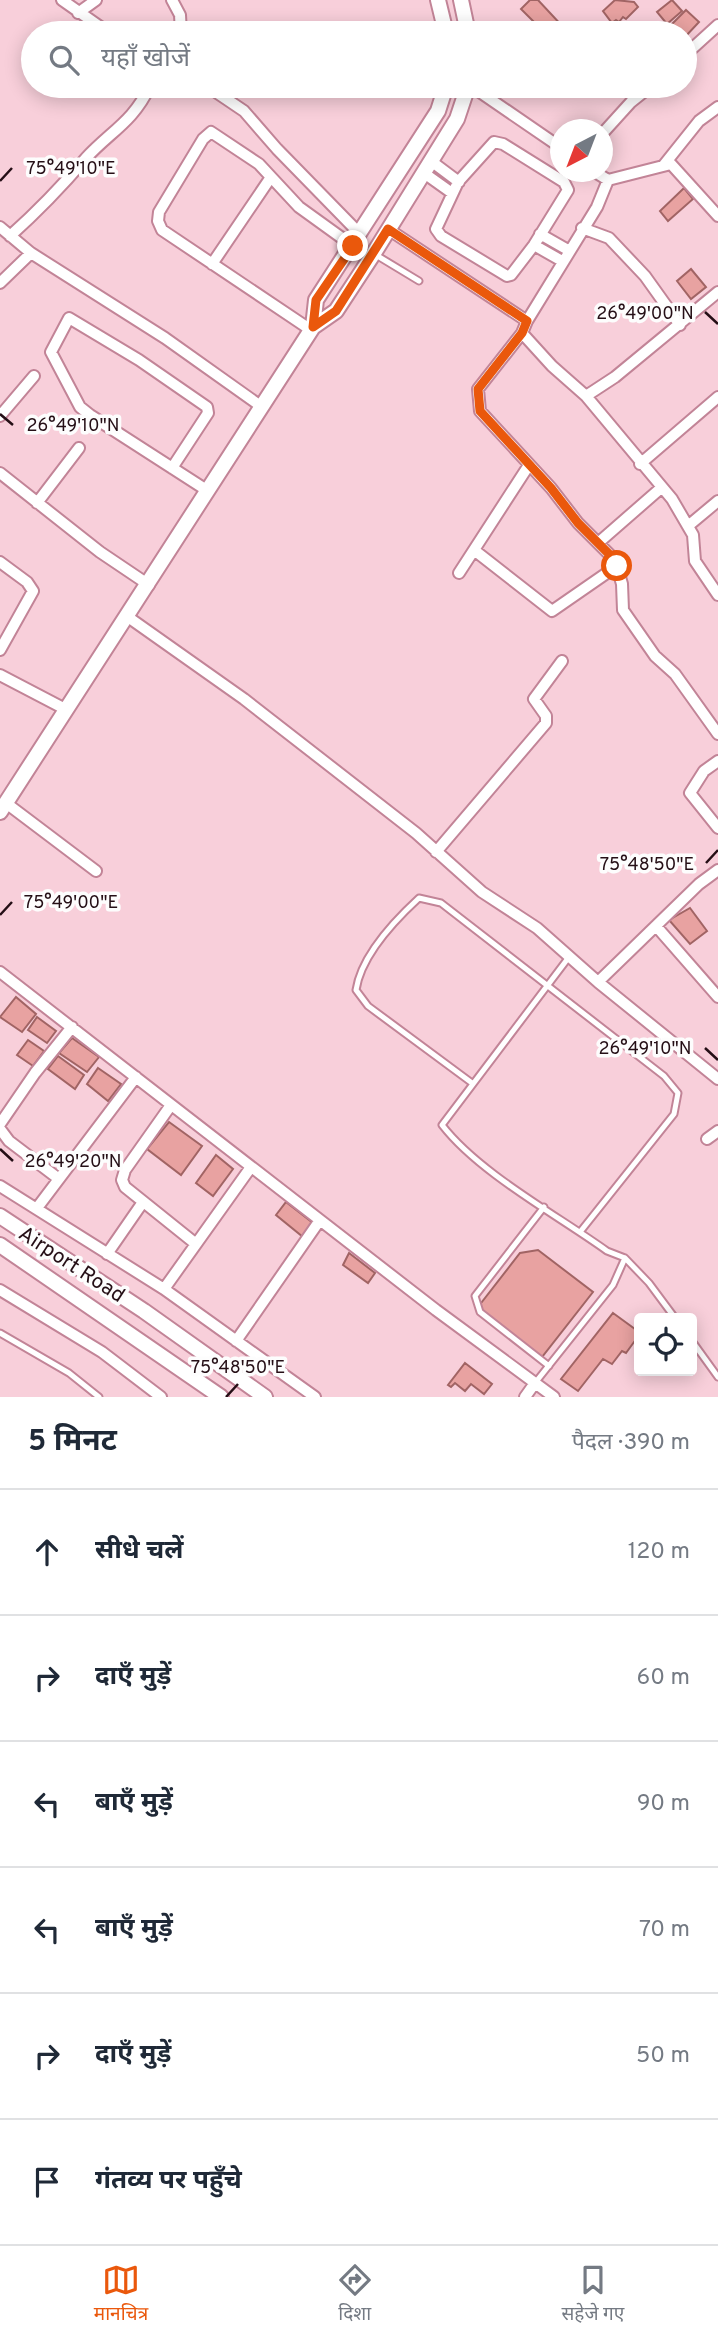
<!DOCTYPE html>
<html lang="hi">
<meta charset="utf-8">
<style>
body{margin:0;font-family:Overpass,"Noto Sans Devanagari",sans-serif;background:#f2f2f3;color:#1f2937}
.controls{position:absolute;right:21px;bottom:21px;display:grid;overflow:hidden;border-radius:7px;box-shadow:0 4px 18px #0003}
.controls button{width:63px;height:63px;display:grid;place-items:center;padding:0;border:0;border-bottom:2px solid #e0e1e3;background:#fff;color:#1f2937;font:35px sans-serif}
.compass{position:absolute;left:550px;top:119px;width:63px;height:63px;border-radius:50%;background:#fff;box-shadow:0 4px 18px #0003;rotate:222deg}
.stop{position:absolute;width:21px;height:21px;margin:-16px;border:5px solid #ea580c;border-radius:50%;background:#fff}
.stop.end{background:#ea580c;border-color:#fff;box-shadow:0 2px 7px #0008}
.list{margin:0;padding:0;list-style:none}
h2{display:flex;justify-content:space-between;align-items:center;height:91px;margin:0;padding:0 28px;font-size:30px}
h2 small{font-size:23px;font-weight:400;color:#747a83}
.list li{display:grid;grid-template-columns:46px 1fr auto;gap:21px;align-items:center;box-sizing:border-box;height:126px;padding:0 28px;border-top:2px solid #e0e1e3}
.list b{display:block;font-size:26px;white-space:nowrap}
.list em{font-size:23px;font-style:normal;color:#747a83}
.icon{flex:none;width:38px;height:38px;fill:none;stroke:currentColor;stroke-width:2;stroke-linecap:round;stroke-linejoin:round}
.map{position:relative;flex:none;width:718px;height:1397px;overflow:hidden}
.search{position:absolute;background:#fff;box-shadow:0 4px 18px #0003;left:21px;right:21px;top:21px;height:77px;display:flex;align-items:center;gap:18px;box-sizing:border-box;padding:0 24px;border-radius:38px;color:#747a83;font-size:26px}
.sheet{height:847px;background:#fff}
nav{display:flex;justify-content:space-around;align-items:center;box-sizing:border-box;height:98px;border-top:2px solid #e0e1e3;background:#fff;font-size:19px;color:#747a83}
nav a{display:grid;justify-items:center;gap:4px}
nav .on{color:#ea580c}
.map>svg:first-child{display:block}
.building{fill:#e8a2a1;stroke:#a16464;stroke-width:2}
.lines{fill:none;stroke-linecap:round;stroke-linejoin:round}
.service-casing{stroke:#c28497;stroke-width:9}
.minor-casing{stroke:#c28497;stroke-width:14}
.tertiary-casing{stroke:#c28497;stroke-width:18}
.service{stroke:#fff;stroke-width:5}
.minor{stroke:#fff;stroke-width:10}
.tertiary{stroke:#fff;stroke-width:14}
.route{stroke:#ea580c;stroke-width:9}
.ticks{fill:none;stroke:#250f16;stroke-width:2.5}
.labels{text-anchor:middle;stroke-width:7;stroke-linejoin:round;paint-order:stroke}
.street-label{font-size:21px;fill:#250f16;stroke:#fdfdfd}
.ticks-label{font-size:18px;text-anchor:middle;fill:#250f16;stroke:#fdfdfd;stroke-width:7;stroke-linejoin:round;paint-order:stroke}
</style>
<div class="map">
<svg width="718" height="1397" viewBox="0 0 718 1397">
<rect width="100%" height="100%" fill="#f8cfda"/>
<path class="building" d="M530,0H538L565,29L561,33H545L521,9Z
M615,0L634,2L638,7L626,19L623,17L619,22L616,20L612,23L603,11Z
M672,0L682,11L667,24L657,12Z
M686,10L699,22L685,37V33H679L671,25Z
M553,86H574L564,96Z
M684,188L693,199L668,221L660,211Z
M691,269L706,287L691,299L677,281Z
M690,908L707,931L690,944L669,920Z
M16,997L36,1014L22,1032L0,1017Z
M37,1017L56,1031L47,1043L28,1030Z
M72,1038L99,1057L87,1072L59,1053Z
M28,1040L44,1051L33,1066L17,1055Z
M58,1056L84,1075L75,1089L48,1069Z
M98,1068L121,1084L108,1101L87,1084Z
M169,1122L202,1146L181,1175L147,1149Z
M216,1155L233,1169L213,1196L196,1183Z
M286,1202L313,1223L303,1237L276,1215Z
M538,1250L593,1292L542,1357L478,1307L520,1253Z
M349,1253L375,1273L368,1283L343,1265Z
M613,1313L639,1332V1341L637,1344L634,1342L626,1353L622,1351L612,1364L603,1359L578,1391L561,1379Z
M465,1363L492,1384L484,1394L471,1384L465,1391L455,1383L451,1387L448,1385Z"/>
<g class="lines">
<g class="service-casing">
<path id="service" d="M376,255L419,281
M472,1083L368,1006L356,990C361,957 394,921 419,898L441,903L664,1076L678,1093L674,1114L580,1232
M544,1207L475,1296L480,1312L549,1366
M625,1258L649,1283L675,1318
M0,1333L69,1373L99,1397
M692,1341L718,1377
M535,1383L613,1285L625,1258L607,1251C557,1215 479,1173 442,1125L569,957"/>
</g>
<g class="minor-casing">
<path id="minor" d="M62,0L109,33
M172,0L180,15L181,33
M78,13L96,0
M685,55L718,25
M207,86L244,111L277,149L360,234
M471,86L560,147
M602,134L631,102L651,86
M494,142L503,144L564,182L568,190L534,245L511,275L507,276L441,236L436,229L458,182Z
M431,161L459,182
M663,166L699,121L718,107
M595,172L608,180L671,164L718,216
M424,173L452,193
M0,227L31,253L165,338L262,407
M582,228L609,238L645,276L680,325
M388,229L527,321L522,333L552,366L586,396L672,499L693,535L695,561L718,595
M540,234L568,250
M10,236C38,211 62,186 86,158C111,131 133,122 150,86
M534,245L562,261
M212,264L271,177
M0,283L31,253
M527,321L597,207L608,180
M311,330L162,230L158,221L159,212L203,139L211,132L259,164L299,207L353,246
M522,333L478,389L480,411L551,488L578,523L615,560L622,584L623,610L655,656L675,674L718,734
M586,396L615,377L718,292
M0,416L34,376
M640,464L718,397
M172,468L208,413L207,407L139,360L69,318L51,352L80,407L90,415L208,491
M0,473L100,552L149,585
M37,503L79,448
M688,526L718,501
M598,543L661,488
M474,550L552,611L617,566
M0,562L27,582L33,591L0,650
M459,573L529,465
M128,617L244,699L416,833L482,892L537,928L598,982L699,884L718,870
M0,675L67,710
M718,761L704,771L690,793L718,828
M6,803L96,871
M436,852L546,723V716L534,699L562,661
M656,926L718,997
M0,972L436,1310L554,1397
M598,982L718,1079
M171,1105L125,1170L122,1180L125,1187L196,1244
M0,1124L35,1073L72,1027
M0,1129L9,1141L59,1179
M707,1139L718,1131
M0,1186L164,1289L315,1397
M37,1208L136,1077
M107,1254L143,1202
M164,1289L251,1167
M0,1290L102,1352L161,1397
M236,1341L320,1220
M525,1397L535,1383"/>
</g>
<g class="tertiary-casing">
<path id="tertiary" d="M438,0L446,33
M461,0L468,33
M313,327L316,300L438,111L446,86
M0,812L313,327L336,311L374,253L457,119L468,86
M0,1216L144,1311L265,1397
M0,1245L221,1397"/>
</g>
<use href="#service" class="service"/>
<use href="#minor" class="minor"/>
<use href="#tertiary" class="tertiary"/>
</g>
<g class="lines">
<path class="route" d="M353,246L316,300L313,327L336,311L388,229L527,321L522,333L478,389L480,411L551,488L578,523L615,560L617,566"/>
</g>
<path class="ticks" d="M0,181L12,168M705,312L718,324M0,414L13,425M706,863L718,850M0,915L12,902M705,1048L718,1060M0,1149L13,1161M226,1397L238,1384"/>
<g class="labels">
<g class="street-label">
<text transform="translate(72 1264) rotate(33)" y="7">Airport Road</text>
</g>
</g>
<g class="ticks-label">
<text x="71" y="174">75°49'10"E</text>
<text x="645" y="319">26°49'00"N</text>
<text x="73" y="431">26°49'10"N</text>
<text x="647" y="870">75°48'50"E</text>
<text x="71" y="908">75°49'00"E</text>
<text x="645" y="1054">26°49'10"N</text>
<text x="73" y="1167">26°49'20"N</text>
<text x="238" y="1373">75°48'50"E</text>
</g>
</svg>
<div class="controls">
<button><svg class="icon" aria-label="locate" viewBox="0 0 24 24"><circle cx="12" cy="12" r="6"/><path d="M12 2v4M12 18v4M2 12h4M18 12h4"/></svg></button>
</div>
<svg class="compass" viewBox="-18 -18 36 36"><path d="M0-13l5 13h-10z" fill="#e53935"/><path d="M0 13l5-13h-10z" fill="#747a83"/></svg>
<div class="stop" style="left:617px;top:566px"></div>
<div class="stop end" style="left:353px;top:246px"></div>
<div class="search"><svg class="icon" aria-label="search" viewBox="0 0 24 24"><circle cx="10" cy="10" r="6"/><path d="M15 15l6 6"/></svg>यहाँ खोजें</div>
</div>
<section class="sheet">
<h2>5 मिनट<small>पैदल · 390 m</small></h2>
<ul class="list">
<li><svg class="icon" aria-label="ahead" viewBox="0 0 24 24"><path d="M12 20V5M6 11l6-6 6 6"/></svg><div><b>सीधे चलें</b></div><em>120 m</em></li>
<li><svg class="icon" aria-label="right" viewBox="0 0 24 24"><path d="M7 20v-9h11M14 6l5 5-5 5"/></svg><div><b>दाएँ मुड़ें</b></div><em>60 m</em></li>
<li><svg class="icon" aria-label="left" viewBox="0 0 24 24"><path d="M17 20v-9H6M10 6l-5 5 5 5"/></svg><div><b>बाएँ मुड़ें</b></div><em>90 m</em></li>
<li><svg class="icon" aria-label="left" viewBox="0 0 24 24"><path d="M17 20v-9H6M10 6l-5 5 5 5"/></svg><div><b>बाएँ मुड़ें</b></div><em>70 m</em></li>
<li><svg class="icon" aria-label="right" viewBox="0 0 24 24"><path d="M7 20v-9h11M14 6l5 5-5 5"/></svg><div><b>दाएँ मुड़ें</b></div><em>50 m</em></li>
<li><svg class="icon" aria-label="arrive" viewBox="0 0 24 24"><path d="M6 21V4h12l-3 4 3 4H6"/></svg><div><b>गंतव्य पर पहुँचे</b></div></li>
</ul>
</section>
<nav>
<a class="on"><svg class="icon" aria-label="map" viewBox="0 0 24 24"><path d="M3 6l6-2 6 2 6-2v14l-6 2-6-2-6 2zM9 4v14M15 6v14"/></svg>मानचित्र</a>
<a><svg class="icon" aria-label="directions" viewBox="0 0 24 24"><path d="M12 3l9 9-9 9-9-9zM9 14v-3h6M13 9l2 2-2 2"/></svg>दिशा</a>
<a><svg class="icon" aria-label="saved" viewBox="0 0 24 24"><path d="M7 4h10v16l-5-4-5 4z"/></svg>सहेजे गए</a>
</nav>
